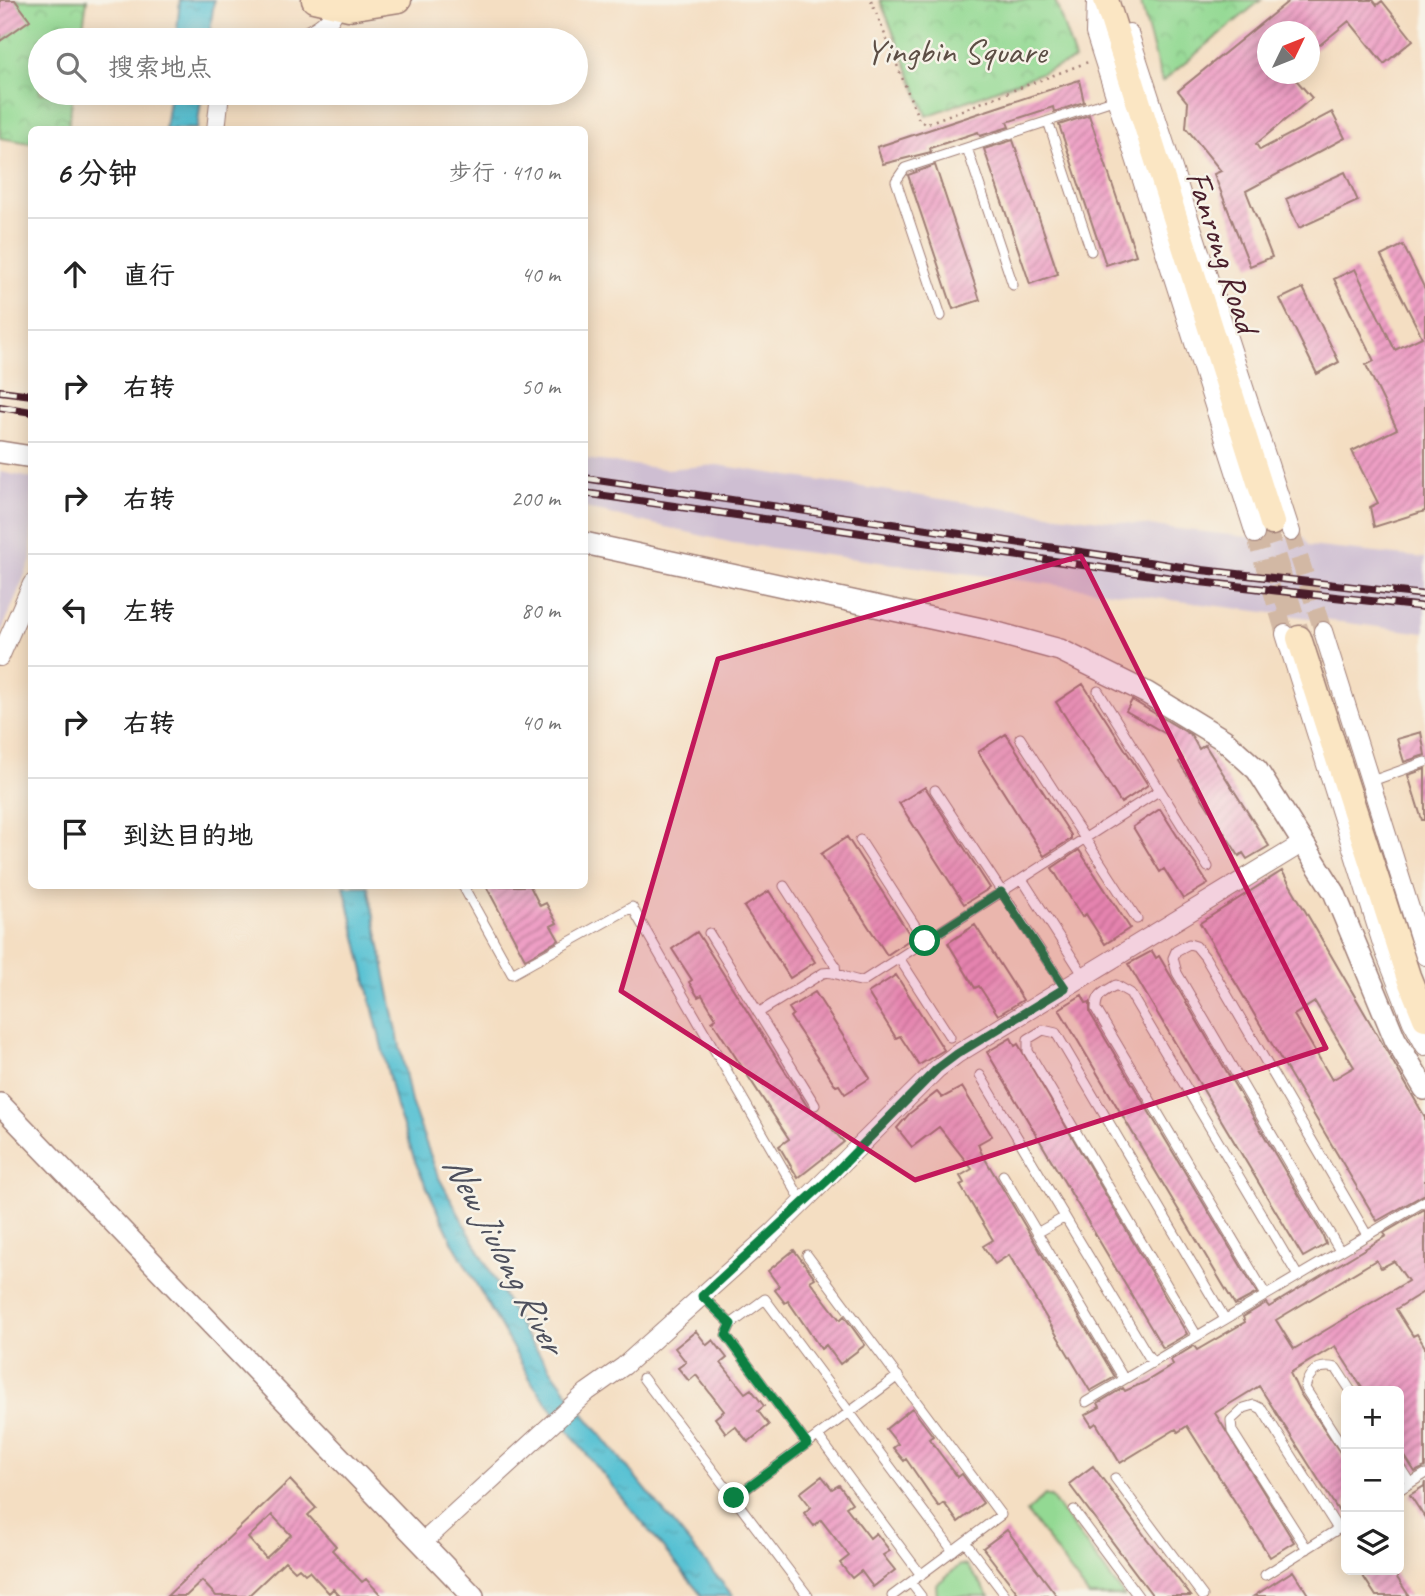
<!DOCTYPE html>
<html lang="zh">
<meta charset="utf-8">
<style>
body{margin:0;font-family:Caveat,"LXGW WenKai TC",sans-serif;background:#f2f2f2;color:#222}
.controls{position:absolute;right:21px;bottom:21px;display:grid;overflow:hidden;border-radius:10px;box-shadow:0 4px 18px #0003}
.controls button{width:63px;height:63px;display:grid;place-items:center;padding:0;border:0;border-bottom:2px solid #e0e0e0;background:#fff;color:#222;font:35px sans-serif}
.compass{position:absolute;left:1257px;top:21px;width:63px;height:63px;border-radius:50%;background:#fff;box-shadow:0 4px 18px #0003;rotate:47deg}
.stop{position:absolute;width:21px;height:21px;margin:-16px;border:5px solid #0b8043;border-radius:50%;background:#fff}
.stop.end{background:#0b8043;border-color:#fff;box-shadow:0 2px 7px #0008}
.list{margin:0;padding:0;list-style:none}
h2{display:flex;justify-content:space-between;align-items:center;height:91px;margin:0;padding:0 28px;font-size:30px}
h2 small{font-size:23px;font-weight:400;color:#767676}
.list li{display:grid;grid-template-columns:46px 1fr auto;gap:21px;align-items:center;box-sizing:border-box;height:112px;padding:0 28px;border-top:2px solid #e0e0e0}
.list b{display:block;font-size:26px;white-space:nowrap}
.list em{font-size:23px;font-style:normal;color:#767676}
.icon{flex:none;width:38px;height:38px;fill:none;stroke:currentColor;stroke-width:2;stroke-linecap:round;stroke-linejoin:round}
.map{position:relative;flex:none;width:1425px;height:1596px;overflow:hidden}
.search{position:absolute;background:#fff;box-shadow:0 4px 18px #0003;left:28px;top:28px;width:560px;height:77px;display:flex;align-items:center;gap:18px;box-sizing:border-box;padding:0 24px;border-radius:38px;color:#767676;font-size:26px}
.panel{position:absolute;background:#fff;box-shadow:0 4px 18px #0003;left:28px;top:126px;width:560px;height:763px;border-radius:10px}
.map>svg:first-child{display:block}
.industrial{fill:#cebed2}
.grass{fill:#93d993;stroke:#6e7c5f;stroke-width:2}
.park{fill:url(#park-crowns);stroke:#6e7c5f;stroke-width:2}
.water{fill:url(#water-ripples);stroke:#50707f;stroke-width:2}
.building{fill:url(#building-hatch);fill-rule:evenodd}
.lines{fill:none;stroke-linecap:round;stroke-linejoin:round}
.minor-tunnel{stroke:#d2b8a4;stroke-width:18;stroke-dasharray:18 9;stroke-linecap:butt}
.secondary-tunnel{stroke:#d2b8a4;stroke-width:24;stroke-dasharray:24 12;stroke-linecap:butt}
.service-casing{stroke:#9f7e76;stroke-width:11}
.minor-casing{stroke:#9f7e76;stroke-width:20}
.tertiary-casing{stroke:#9f7e76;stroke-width:24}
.secondary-casing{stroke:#9f7e76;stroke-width:27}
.path{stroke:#9f7e76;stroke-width:2.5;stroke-dasharray:2 5;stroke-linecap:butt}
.service{stroke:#fff;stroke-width:9}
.minor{stroke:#fff;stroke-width:18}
.tertiary{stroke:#fff;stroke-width:21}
.secondary{stroke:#fbe6c3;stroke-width:24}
.rail-casing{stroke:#4a1f2b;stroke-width:8}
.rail{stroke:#f7f3e8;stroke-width:5;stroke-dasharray:16;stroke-linecap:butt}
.route{stroke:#0b8043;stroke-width:9}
.marked{fill:#c2185b;fill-opacity:0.2;stroke:#c2185b;stroke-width:5;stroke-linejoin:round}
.labels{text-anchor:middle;stroke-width:5;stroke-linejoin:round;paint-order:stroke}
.park-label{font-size:35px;fill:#5c4e45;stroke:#f7f3e8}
.street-label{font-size:35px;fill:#4a1f2b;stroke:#f7f3e8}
.water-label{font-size:37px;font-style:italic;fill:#4e505d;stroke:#f7f3e8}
</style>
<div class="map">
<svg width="1425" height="1596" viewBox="0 0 1425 1596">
<defs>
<pattern id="park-crowns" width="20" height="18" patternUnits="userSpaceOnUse" patternTransform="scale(1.75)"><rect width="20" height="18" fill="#93d993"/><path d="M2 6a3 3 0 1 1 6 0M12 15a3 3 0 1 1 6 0" fill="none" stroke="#80ba7f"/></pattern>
<pattern id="water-ripples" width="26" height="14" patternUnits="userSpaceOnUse" patternTransform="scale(1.75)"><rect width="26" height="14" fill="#57c1d3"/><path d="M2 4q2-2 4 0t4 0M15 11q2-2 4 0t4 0" fill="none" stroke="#4da5b5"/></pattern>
<pattern id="building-hatch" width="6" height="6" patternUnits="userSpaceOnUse" patternTransform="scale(1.75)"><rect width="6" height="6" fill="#ee9fc5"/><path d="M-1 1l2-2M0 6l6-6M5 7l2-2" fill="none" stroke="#c381a0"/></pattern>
</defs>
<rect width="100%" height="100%" fill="#f7f3e8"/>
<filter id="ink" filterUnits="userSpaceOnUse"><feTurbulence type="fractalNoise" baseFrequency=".0143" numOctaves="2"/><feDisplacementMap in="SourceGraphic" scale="14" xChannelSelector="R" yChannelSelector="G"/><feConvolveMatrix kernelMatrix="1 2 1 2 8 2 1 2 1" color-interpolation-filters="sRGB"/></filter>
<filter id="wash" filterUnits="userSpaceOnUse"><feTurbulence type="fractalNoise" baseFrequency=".00686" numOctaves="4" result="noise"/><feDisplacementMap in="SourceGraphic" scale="28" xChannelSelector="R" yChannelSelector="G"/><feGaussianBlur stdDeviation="1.57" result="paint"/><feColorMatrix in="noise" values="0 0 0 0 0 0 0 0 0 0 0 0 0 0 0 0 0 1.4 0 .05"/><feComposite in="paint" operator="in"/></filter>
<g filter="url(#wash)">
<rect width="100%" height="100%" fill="#f4dec2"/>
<path class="industrial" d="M584,459L666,469L717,465L1007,509L1247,537H1303L1309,546L1425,558V633L733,543L585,508Z
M0,472L32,478L31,560L0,635Z"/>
<path class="grass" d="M1045,1495L1051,1497L1124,1596H1089L1027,1512Z
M960,1565L967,1566L990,1596H937L936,1585Z"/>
<path class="park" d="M0,0H87L81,40H40V93H73L68,129L32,130L31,143L0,138Z
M880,0H1055L1075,60L927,116Z
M1140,0H1261L1162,82Z"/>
<path class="water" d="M180,0H214L209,40H176Z
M170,93H202L197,129H165Z
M344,886H368L411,1102L438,1176L524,1333L587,1418L733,1596H702L579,1445L533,1384L453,1243L417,1166L396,1107Z"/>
<g id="blocks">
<path class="building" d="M0,0H15L30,20L0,41Z
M1290,0H1373L1377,5L1382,1L1413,40L1384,64L1349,21L1310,53V32H1268V74H1291L1312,98L1256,144L1260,150L1332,112L1345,138L1246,191L1272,257L1250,266L1214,174L1221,171L1186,128L1188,103L1178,91Z
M1079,80L1084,102L1054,112L1053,107L1007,122L1009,127L980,136L978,132L930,148L931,152L883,164L877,147Z
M1089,115L1136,255L1106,265L1059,125Z
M1013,140L1058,274L1030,284L984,149Z
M935,165L980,300L953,309L908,175Z
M1345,172L1358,201L1299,228L1286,199Z
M1403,245L1425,289V511L1374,527L1370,507L1378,503L1352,451L1397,429L1366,365L1374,361L1334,279L1355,269L1395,350L1422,337L1381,256Z
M1303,288L1339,362L1317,374L1280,299Z
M1083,684L1148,785L1121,803L1056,702Z
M1132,700L1191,735L1199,749L1205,745L1269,846L1247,859L1243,853L1239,856L1179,762L1183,759L1166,734L1126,711Z
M1421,732L1425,755L1404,762L1397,739Z
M1006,734L1071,835V839L1044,856L978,752Z
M1425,769V820H1422L1408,775Z
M925,787L990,888L964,904L899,803Z
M1160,809L1208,884L1183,899L1164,869L1160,872L1133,827Z
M847,837L912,938L887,955L821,854Z
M1079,850L1130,928L1105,944L1086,914L1082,917L1052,868Z
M1282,871L1425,1117V1194L1377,1221L1200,923ZM1315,1002L1354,1067L1332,1080L1294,1015Z
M486,886H530L540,906L546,903L557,923L551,926L559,940L525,959Z
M769,891L815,962L790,978L744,907Z
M975,925L1023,1000L998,1015L979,986L975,988L948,943Z
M697,932L809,1109L817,1117L819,1115L844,1142L798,1178L779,1146L789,1139L712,1021L716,1018L702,995L698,997L689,982L692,980L672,949Z
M1152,951L1156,958L1159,956L1323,1236L1326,1244L1303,1257L1128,964Z
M896,975L944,1050L919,1065L900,1036L896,1038L868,993Z
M815,992L870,1078L845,1094L839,1085L836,1086L790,1017L793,1014L789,1008Z
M1082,995L1086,1003L1090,1002V1013L1257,1293L1235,1305L1059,1009Z
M1011,1038L1015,1046L1018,1044L1187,1334L1163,1348L987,1052Z
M962,1087L992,1136L978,1144L981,1152L1115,1377L1090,1391L1009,1255L995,1264L983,1246L993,1240L960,1185L964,1183L960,1176L972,1169L939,1127L912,1147L897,1128L909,1114L937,1092L942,1098Z
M1425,1209V1291L1396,1309L1413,1336L1417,1334L1425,1347V1467L1415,1472L1399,1447V1391H1364L1335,1346L1290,1373L1299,1392L1346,1461V1517L1343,1518L1259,1386L1215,1413L1294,1542L1270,1557L1187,1426L1178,1432L1176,1429L1120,1463L1096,1423L1092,1426L1085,1415L1100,1407L1098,1403L1123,1388L1125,1391L1145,1382L1173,1365L1171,1360L1194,1346L1197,1350L1245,1322L1243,1317L1266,1303L1269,1307L1386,1236L1384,1233ZM1376,1260L1381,1268L1394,1261L1408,1281L1294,1349L1276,1320Z
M794,1250L815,1278L810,1281L840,1320L844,1316L865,1345L840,1364L826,1345L821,1349L788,1301L785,1303L775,1290L779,1286L768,1271Z
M696,1331L707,1345L713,1340L727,1358L721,1363L745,1393L751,1389L764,1406L758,1411L769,1425L748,1442L735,1426L726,1433L715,1418L724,1411L696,1375L689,1381L678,1368L686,1362L675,1348Z
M912,1408L933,1436L929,1439L958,1477L962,1474L983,1503L958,1522L944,1503L939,1507L906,1459L904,1461L893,1448L898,1444L886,1429Z
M1093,1466L1147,1539L1191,1596H1153L1069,1484Z
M822,1476L832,1489L839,1485L852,1503L846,1507L870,1538L876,1533L890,1551L883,1555L895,1570L873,1587L861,1571L852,1578L840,1563L849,1556L821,1520L814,1526L804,1513L811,1507L800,1493Z
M290,1480L316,1508L308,1515L336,1546L332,1550L362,1582L366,1579L382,1596H340L333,1589L329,1593L309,1571L305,1574L299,1568L295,1571L285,1561L248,1596H216L202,1581L186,1596H167ZM272,1515L291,1535L266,1558L248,1538Z
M1425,1482V1518L1410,1495L1424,1486Z
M1007,1530L1057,1596H1020L983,1548Z
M1359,1570H1392L1409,1596H1376Z
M1293,1571L1309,1596H1254Z"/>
</g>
</g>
<g filter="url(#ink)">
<use href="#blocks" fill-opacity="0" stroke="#9f7e76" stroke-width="2"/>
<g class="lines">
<path class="minor-tunnel" d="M1291,532L1323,631
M1255,534L1285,634"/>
<path class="secondary-tunnel" d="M1263,523L1299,638"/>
<g class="service-casing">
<path id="service" d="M1048,121L1091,251
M967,148L1013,285
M941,316L896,181L905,168L1116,99
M1098,691L1208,867
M1020,738L1137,919
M1369,782L1425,762
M935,790L1065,988
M860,840L925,941
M1022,879L1084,976
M463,886L512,974L632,907L803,1203
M784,886L835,965L836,974
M709,933L815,1105
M899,958L950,1037
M758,1013L823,973C837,970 848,981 863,981L1160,790
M980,1075L1152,1362
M1003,1175L1124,1379
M1037,1233L1065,1217
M1340,1251L1177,973L1173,958L1176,951L1189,944L1196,946L1205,957L1367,1235
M807,1255L1001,1515L892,1596
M1266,1295L1096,1009C1096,994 1104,992 1116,985L1130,993L1298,1276
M702,1296L731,1324L765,1299L953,1551
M731,1324L726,1335L807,1444
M1197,1336L1028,1051V1039L1043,1030L1056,1033L1225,1319
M643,1378L808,1596
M1086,1402L1425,1201
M818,1436L921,1575
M1346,1452L1305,1388C1309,1371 1319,1364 1336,1368L1351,1391
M1399,1466L1410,1483
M1115,1478L1203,1596
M1399,1490L1425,1474
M734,1498L898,1376
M1074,1510L1138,1596
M965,1542L1006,1596
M1307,1549L1232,1431L1231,1420L1244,1408L1254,1405L1262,1409L1338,1529
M1265,1575L1346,1524
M911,1583L921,1596"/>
</g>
<g class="minor-casing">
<path id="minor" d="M1096,0L1095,33L1255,534
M1129,33L1291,532
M299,40C315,31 329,26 336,8
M216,130L220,93
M1323,631L1425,956
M1285,634L1384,950L1412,1022L1425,1046
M0,657L32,584
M422,1543L587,1392L624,1366L772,1233L937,1069L957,1054L1303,843"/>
</g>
<g class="tertiary-casing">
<path id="tertiary" d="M0,452L32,457
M584,543L986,630L1060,650L1147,693L1224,740L1257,770L1334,892L1395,1039L1425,1089
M0,1104L473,1596"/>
</g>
<g class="secondary-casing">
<path id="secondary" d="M314,0L349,8L399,0
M1106,0L1272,523
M1299,638L1408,976L1425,1018"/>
</g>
<path class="path" d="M871,0L919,120L925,124L1088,62"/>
<use href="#service" class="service"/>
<use href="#minor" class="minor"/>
<use href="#tertiary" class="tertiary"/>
<use href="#secondary" class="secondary"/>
<g class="rail-casing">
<path id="rail" d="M0,391L32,395
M0,407L32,412
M584,478L1202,570L1425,595
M584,493L1200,582L1425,607"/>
</g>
<use href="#rail" class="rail"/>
</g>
</g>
<g class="lines" filter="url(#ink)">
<path class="route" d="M734,1498L807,1444L726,1335L731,1324L702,1296L829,1179L937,1069L957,1054L1065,988L1001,892L925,941"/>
</g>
<path class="marked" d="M1081,556L1326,1048L915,1180L621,991L718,659Z"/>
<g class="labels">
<g class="park-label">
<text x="956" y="63">Yingbin Square</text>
</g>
<g class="street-label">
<text transform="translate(1223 251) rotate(72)" y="12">Fanrong Road</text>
</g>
<g class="water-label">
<text transform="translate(505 1253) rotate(62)" y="13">New Jiulong River</text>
</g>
</g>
</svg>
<div class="controls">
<button>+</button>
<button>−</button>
<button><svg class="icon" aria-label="layers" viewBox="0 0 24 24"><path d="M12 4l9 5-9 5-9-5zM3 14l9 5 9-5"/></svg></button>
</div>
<svg class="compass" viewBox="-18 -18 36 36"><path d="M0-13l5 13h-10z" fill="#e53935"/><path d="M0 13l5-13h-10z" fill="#767676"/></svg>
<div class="stop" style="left:925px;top:941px"></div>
<div class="stop end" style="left:734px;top:1498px"></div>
<div class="search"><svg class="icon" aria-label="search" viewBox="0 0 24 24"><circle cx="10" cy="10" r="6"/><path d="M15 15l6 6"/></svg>搜索地点</div>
<section class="panel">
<h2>6 分钟<small>步行 · 410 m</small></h2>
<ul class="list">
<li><svg class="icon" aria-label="ahead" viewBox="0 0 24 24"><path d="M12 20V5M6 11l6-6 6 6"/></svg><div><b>直行</b></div><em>40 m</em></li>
<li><svg class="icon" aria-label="right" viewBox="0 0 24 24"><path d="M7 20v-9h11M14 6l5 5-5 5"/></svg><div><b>右转</b></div><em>50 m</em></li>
<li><svg class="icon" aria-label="right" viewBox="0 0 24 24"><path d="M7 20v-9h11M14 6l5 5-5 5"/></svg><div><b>右转</b></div><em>200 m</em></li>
<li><svg class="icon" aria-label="left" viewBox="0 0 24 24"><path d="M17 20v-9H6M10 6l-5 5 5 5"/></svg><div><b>左转</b></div><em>80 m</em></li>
<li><svg class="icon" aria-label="right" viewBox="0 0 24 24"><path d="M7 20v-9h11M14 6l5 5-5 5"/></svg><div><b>右转</b></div><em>40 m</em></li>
<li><svg class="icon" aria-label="arrive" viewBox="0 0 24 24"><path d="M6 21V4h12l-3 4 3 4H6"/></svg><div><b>到达目的地</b></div></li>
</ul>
</section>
</div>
